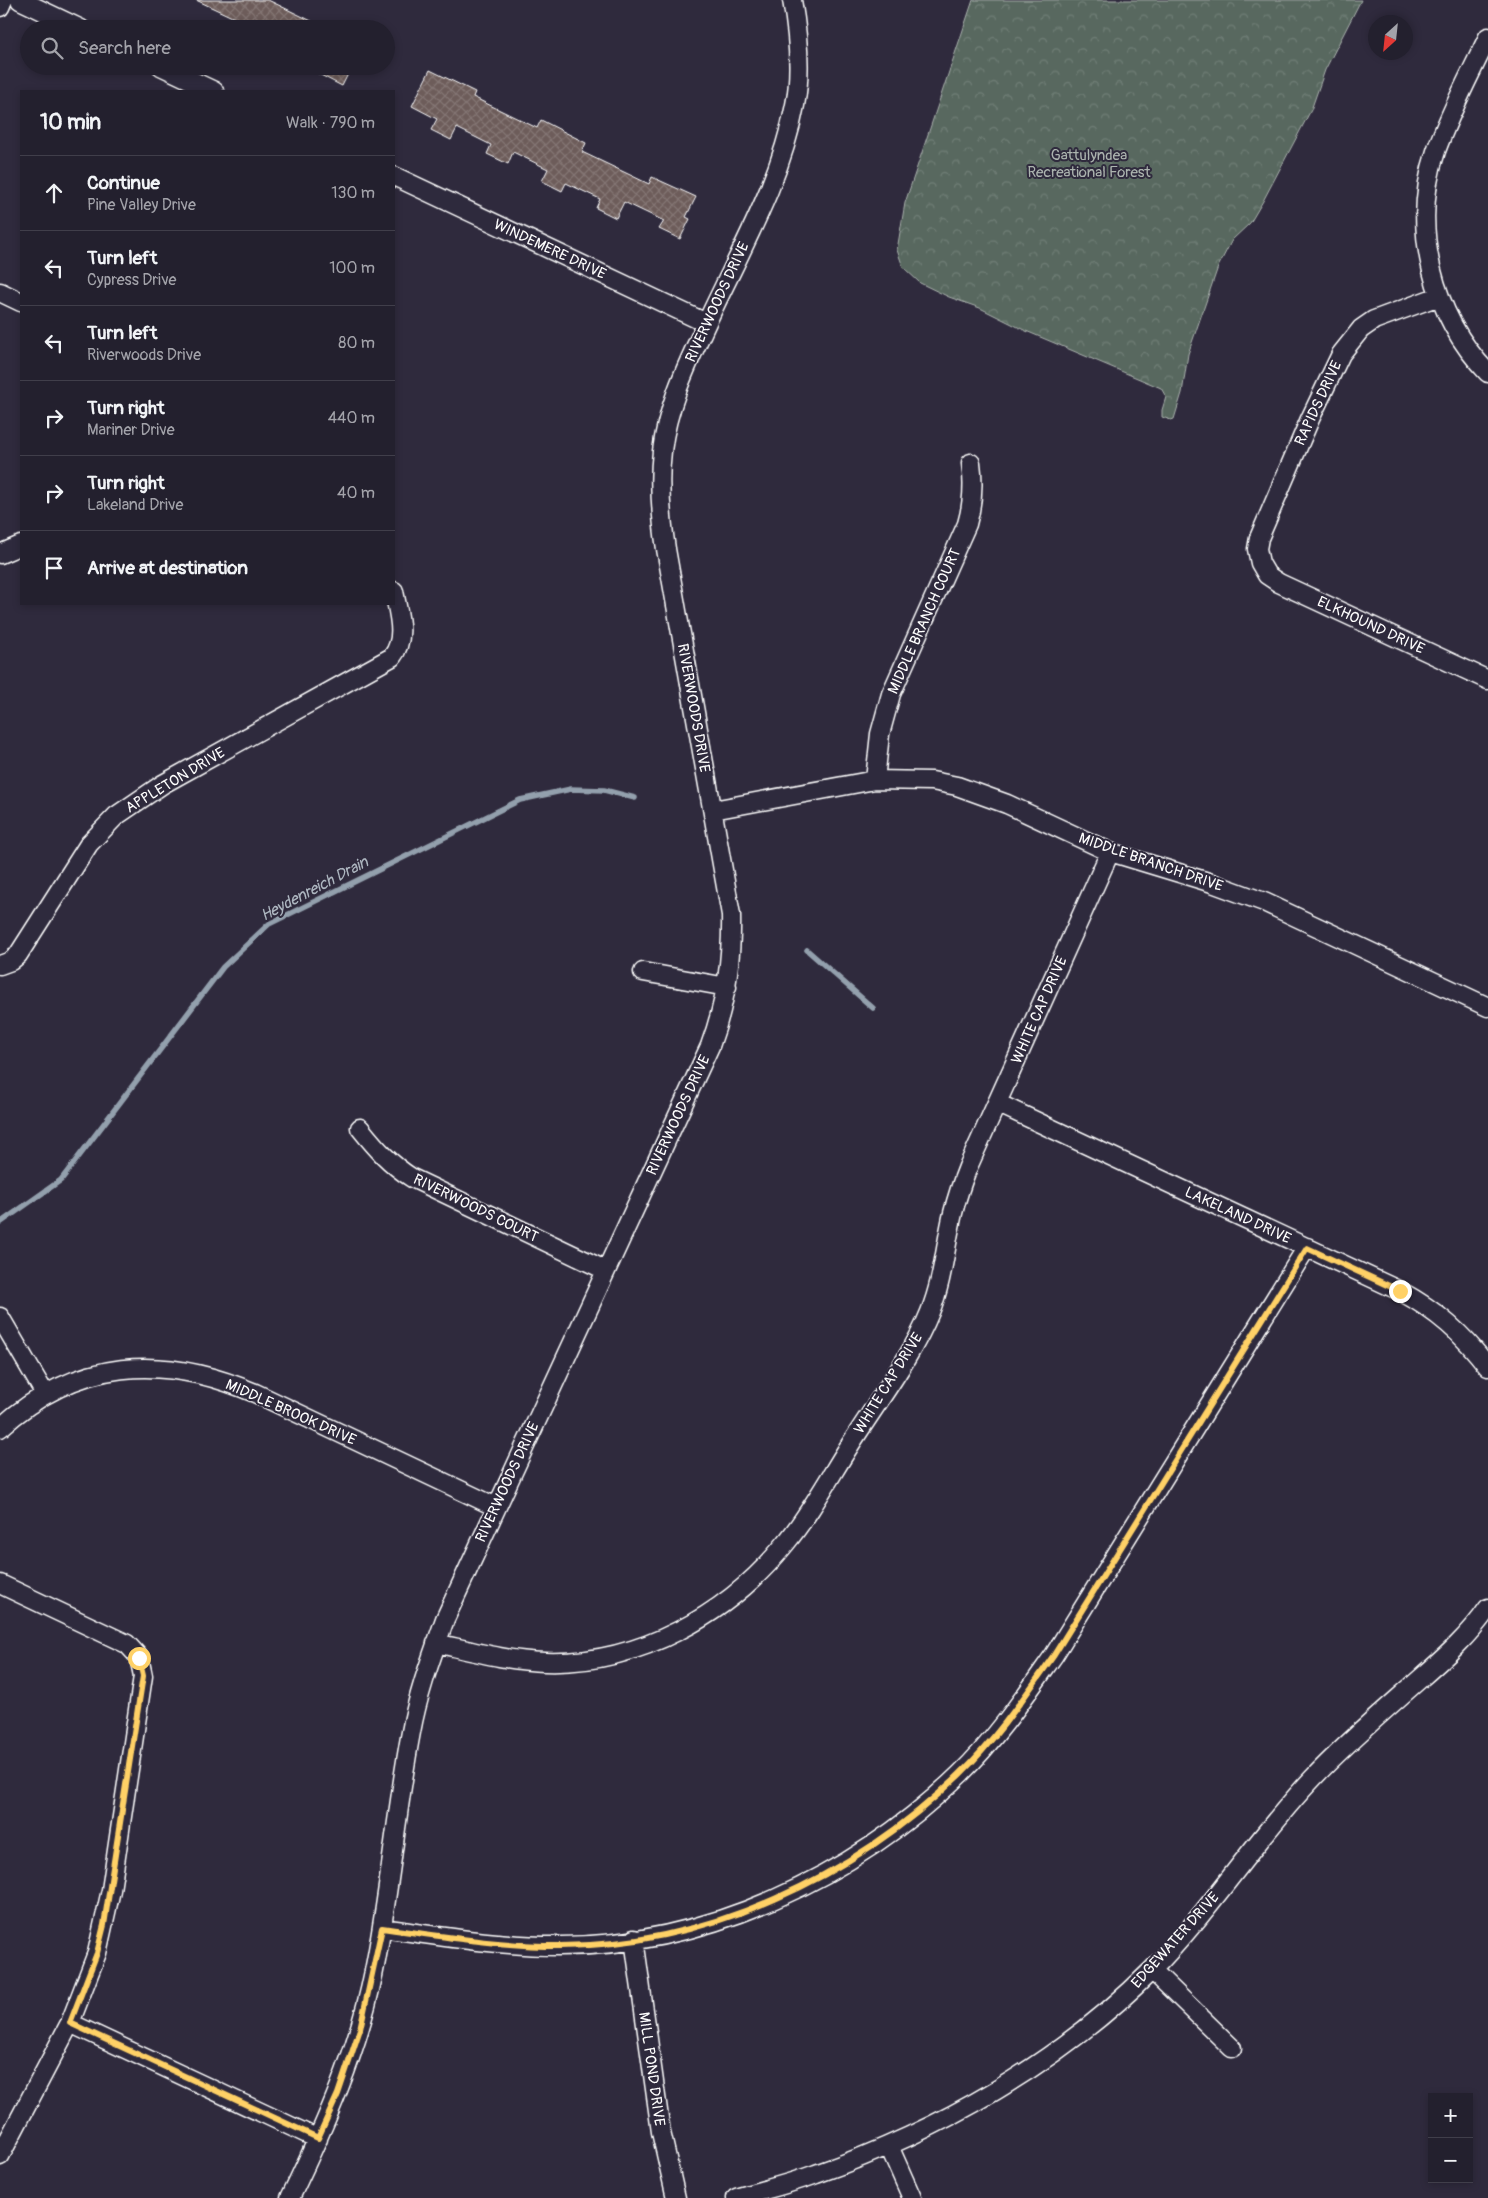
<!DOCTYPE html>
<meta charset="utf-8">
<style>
body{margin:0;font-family:Pangolin,sans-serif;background:#2f2d3a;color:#f1f3f6}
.controls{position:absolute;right:15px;bottom:15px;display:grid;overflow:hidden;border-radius:0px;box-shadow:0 2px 8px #0003}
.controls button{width:45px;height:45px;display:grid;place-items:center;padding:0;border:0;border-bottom:1px solid #403e4a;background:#23202e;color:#f1f3f6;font:25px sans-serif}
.compass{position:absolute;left:1368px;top:15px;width:45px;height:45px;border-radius:50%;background:#23202e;box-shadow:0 2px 8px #0003;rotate:207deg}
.stop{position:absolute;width:15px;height:15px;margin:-11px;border:4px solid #ffd166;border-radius:50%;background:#fff}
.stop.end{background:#ffd166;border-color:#fff;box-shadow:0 1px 5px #0008}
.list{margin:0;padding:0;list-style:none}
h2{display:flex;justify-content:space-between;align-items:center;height:65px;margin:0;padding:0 20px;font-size:21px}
h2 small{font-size:16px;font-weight:400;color:#a3a3aa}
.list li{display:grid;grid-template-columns:32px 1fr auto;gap:15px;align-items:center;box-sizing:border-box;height:75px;padding:0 20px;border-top:1px solid #403e4a}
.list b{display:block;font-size:19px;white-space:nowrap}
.list p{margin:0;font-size:16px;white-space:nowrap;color:#a3a3aa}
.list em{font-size:16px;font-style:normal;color:#a3a3aa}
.icon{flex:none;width:28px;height:28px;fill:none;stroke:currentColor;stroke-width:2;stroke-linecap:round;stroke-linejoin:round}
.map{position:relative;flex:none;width:1488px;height:2198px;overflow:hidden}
.search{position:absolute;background:#23202e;box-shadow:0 2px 8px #0003;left:20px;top:20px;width:375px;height:55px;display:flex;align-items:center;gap:12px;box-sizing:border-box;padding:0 18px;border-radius:28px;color:#a3a3aa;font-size:19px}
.panel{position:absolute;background:#23202e;box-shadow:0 2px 8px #0003;left:20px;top:90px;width:375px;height:515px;border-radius:0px}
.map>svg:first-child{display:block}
.forest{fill:url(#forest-crowns);stroke:#acb4af}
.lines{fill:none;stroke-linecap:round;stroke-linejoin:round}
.stream{stroke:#93a0ad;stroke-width:5.5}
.building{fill:url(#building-cross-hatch);stroke:#fff}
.street-casing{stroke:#fff;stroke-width:21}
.street{stroke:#2f2a3d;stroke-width:18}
.route{stroke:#ffd166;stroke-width:6}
.labels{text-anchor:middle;stroke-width:4;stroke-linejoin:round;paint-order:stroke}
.park-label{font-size:15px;fill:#acb4af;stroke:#2f2a3d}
.street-label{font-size:15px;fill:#fff;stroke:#2f2a3d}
.water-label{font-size:16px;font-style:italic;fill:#aeb7c1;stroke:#2f2a3d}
</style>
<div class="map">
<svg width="1488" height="2198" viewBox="0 0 1488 2198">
<defs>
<pattern id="forest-crowns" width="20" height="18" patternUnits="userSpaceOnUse" patternTransform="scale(1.25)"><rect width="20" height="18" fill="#58685f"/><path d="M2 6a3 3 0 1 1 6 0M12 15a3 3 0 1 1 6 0" fill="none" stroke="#717f77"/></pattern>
<pattern id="building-cross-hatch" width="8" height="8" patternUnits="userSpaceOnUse" patternTransform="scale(1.25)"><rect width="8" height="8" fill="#6d5c5a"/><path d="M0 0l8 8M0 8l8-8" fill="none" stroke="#837473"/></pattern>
</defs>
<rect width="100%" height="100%" fill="#2f2a3d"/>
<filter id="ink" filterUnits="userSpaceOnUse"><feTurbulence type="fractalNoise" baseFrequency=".02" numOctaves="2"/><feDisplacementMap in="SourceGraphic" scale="10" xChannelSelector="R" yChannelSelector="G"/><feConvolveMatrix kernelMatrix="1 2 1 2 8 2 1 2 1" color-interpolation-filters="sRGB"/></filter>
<g filter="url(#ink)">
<path class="forest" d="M973,0H1361L1325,70L1311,110L1263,201L1250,223L1232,240L1218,267L1188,354L1182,393L1174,419L1171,420L1162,417V410L1166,397L1161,388L1026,331L980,308L949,297L920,283L903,267L897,250L905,203Z"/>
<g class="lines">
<path class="stream" d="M807,950L873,1008
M0,1223L61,1180L223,967L269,924L520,800L571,789L604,790L635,798"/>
</g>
<path class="building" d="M196,0H268L328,29H242L245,23Z
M303,66H352L342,86Z
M430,70L475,92L473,97L537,128L541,120L586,143L582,152L649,184L652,177L696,197L686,217L690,219L680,239L659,229L664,221L624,202L616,218L596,208L600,199L566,183L562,191L542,181L548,169L513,152L508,164L487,154L491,145L457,128L451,140L431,130L437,119L412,106Z"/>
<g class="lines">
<g class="street-casing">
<path id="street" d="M20,0L81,29
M0,7L3,0
M1488,37C1470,75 1450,112 1436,151C1410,228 1433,316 1488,373
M161,66L214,91
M394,176L706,323
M0,292L21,302
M1439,296L1374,320L1361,329L1341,354L1310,419L1259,538L1257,549L1260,563L1267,575L1279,583L1488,680
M0,554L21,545
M875,780L880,734L891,694L967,524C973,503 974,485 971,463
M713,810L875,780L932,781L957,786L1007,804L1110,852L1212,883L1264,902L1488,1007
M0,965L11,961L18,955L89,844L116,816L163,784L392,657C407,638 398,613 394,591
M643,972L727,987
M997,1103L1400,1291C1437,1311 1463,1334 1488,1367
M360,1128C376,1148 390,1164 412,1178L605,1270
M0,1317L45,1394
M0,1428C77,1358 162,1353 255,1393L496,1507
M0,1584L127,1644L139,1657L143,1676L111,1890L97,1953L70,2023L0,2156
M436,1643C472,1651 507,1661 545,1662C638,1665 728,1615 785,1544C810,1514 829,1478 850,1445C875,1405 913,1355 930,1312C943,1280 945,1247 953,1213C957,1197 962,1182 968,1167L1110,852
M382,1928C440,1936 498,1946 557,1946C706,1947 854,1877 960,1774C996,1739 1025,1696 1054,1655L1307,1247
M634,1939L661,2132L676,2198
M1152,1970L1232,2048
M70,2023L318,2139
M889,2146L912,2198
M290,2198C325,2125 358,2052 374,1971C390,1892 396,1811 411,1732C418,1693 432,1656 445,1619L710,1046C726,1003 732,961 731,915L666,549C661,516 658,484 662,451C667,409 684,371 702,333C735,259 780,186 795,105C802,71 798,34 792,0
M736,2198C762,2190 790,2184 816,2174C939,2131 1059,2063 1152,1970C1211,1910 1255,1839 1313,1778C1346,1743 1384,1711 1421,1678C1445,1657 1470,1635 1488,1608"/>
</g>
<use href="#street" class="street"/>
</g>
</g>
<g class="lines" filter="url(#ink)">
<path class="route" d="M139,1658L143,1676L104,1925L97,1953L70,2023L318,2138L338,2094L360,2029L382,1928C440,1936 498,1946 557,1946C706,1947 854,1877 960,1774C996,1739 1025,1696 1054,1655L1307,1248L1400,1291"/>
</g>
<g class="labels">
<g class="park-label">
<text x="1089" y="160">Gattulyndea<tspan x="1089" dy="17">Recreational Forest</tspan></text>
</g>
<g class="street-label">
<text transform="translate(550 249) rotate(25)" y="5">WINDEMERE DRIVE</text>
<text transform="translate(717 302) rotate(-65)" y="5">RIVERWOODS DRIVE</text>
<text transform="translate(1318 403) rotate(-65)" y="5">RAPIDS DRIVE</text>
<text transform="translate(924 621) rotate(-66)" y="5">MIDDLE BRANCH COURT</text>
<text transform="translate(1371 625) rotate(25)" y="5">ELKHOUND DRIVE</text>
<text transform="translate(694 708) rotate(80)" y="5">RIVERWOODS DRIVE</text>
<text transform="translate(175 780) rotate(-31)" y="5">APPLETON DRIVE</text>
<text transform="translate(1151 862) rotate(19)" y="5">MIDDLE BRANCH DRIVE</text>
<text transform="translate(1039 1010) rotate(-66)" y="5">WHITE CAP DRIVE</text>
<text transform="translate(678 1115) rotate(-65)" y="5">RIVERWOODS DRIVE</text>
<text transform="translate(476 1208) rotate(26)" y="5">RIVERWOODS COURT</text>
<text transform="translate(1238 1215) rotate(25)" y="5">LAKELAND DRIVE</text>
<text transform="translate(888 1383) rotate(-58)" y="5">WHITE CAP DRIVE</text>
<text transform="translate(291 1412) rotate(24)" y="5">MIDDLE BROOK DRIVE</text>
<text transform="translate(507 1482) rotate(-65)" y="5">RIVERWOODS DRIVE</text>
<text transform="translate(1175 1940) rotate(-48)" y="5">EDGEWATER DRIVE</text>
<text transform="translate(652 2069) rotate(82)" y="5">MILL POND DRIVE</text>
</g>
<g class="water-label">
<text transform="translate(314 888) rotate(-28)" y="6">Heydenreich Drain</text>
</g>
</g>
</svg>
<div class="controls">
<button>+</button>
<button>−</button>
</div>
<svg class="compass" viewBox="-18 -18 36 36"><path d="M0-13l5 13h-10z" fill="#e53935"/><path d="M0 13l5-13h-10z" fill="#a3a3aa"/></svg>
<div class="stop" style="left:139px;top:1658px"></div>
<div class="stop end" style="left:1400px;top:1291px"></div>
<div class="search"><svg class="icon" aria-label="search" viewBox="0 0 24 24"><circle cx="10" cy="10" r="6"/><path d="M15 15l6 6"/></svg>Search here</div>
<section class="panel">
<h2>10 min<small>Walk · 790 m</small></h2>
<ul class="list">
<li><svg class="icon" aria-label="ahead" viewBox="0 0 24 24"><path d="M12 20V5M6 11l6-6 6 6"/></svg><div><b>Continue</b><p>Pine Valley Drive</p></div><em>130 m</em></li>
<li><svg class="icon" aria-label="left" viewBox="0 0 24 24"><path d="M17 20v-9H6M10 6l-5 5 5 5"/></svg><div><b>Turn left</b><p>Cypress Drive</p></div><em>100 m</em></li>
<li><svg class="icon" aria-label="left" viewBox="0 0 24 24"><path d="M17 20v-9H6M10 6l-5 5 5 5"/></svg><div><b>Turn left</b><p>Riverwoods Drive</p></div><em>80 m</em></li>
<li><svg class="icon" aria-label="right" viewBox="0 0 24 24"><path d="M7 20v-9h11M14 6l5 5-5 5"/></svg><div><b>Turn right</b><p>Mariner Drive</p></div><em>440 m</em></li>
<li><svg class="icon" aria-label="right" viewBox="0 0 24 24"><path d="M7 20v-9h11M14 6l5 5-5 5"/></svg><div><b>Turn right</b><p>Lakeland Drive</p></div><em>40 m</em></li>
<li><svg class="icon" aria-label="arrive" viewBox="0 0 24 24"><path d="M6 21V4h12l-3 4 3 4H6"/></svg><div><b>Arrive at destination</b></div></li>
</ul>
</section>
</div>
